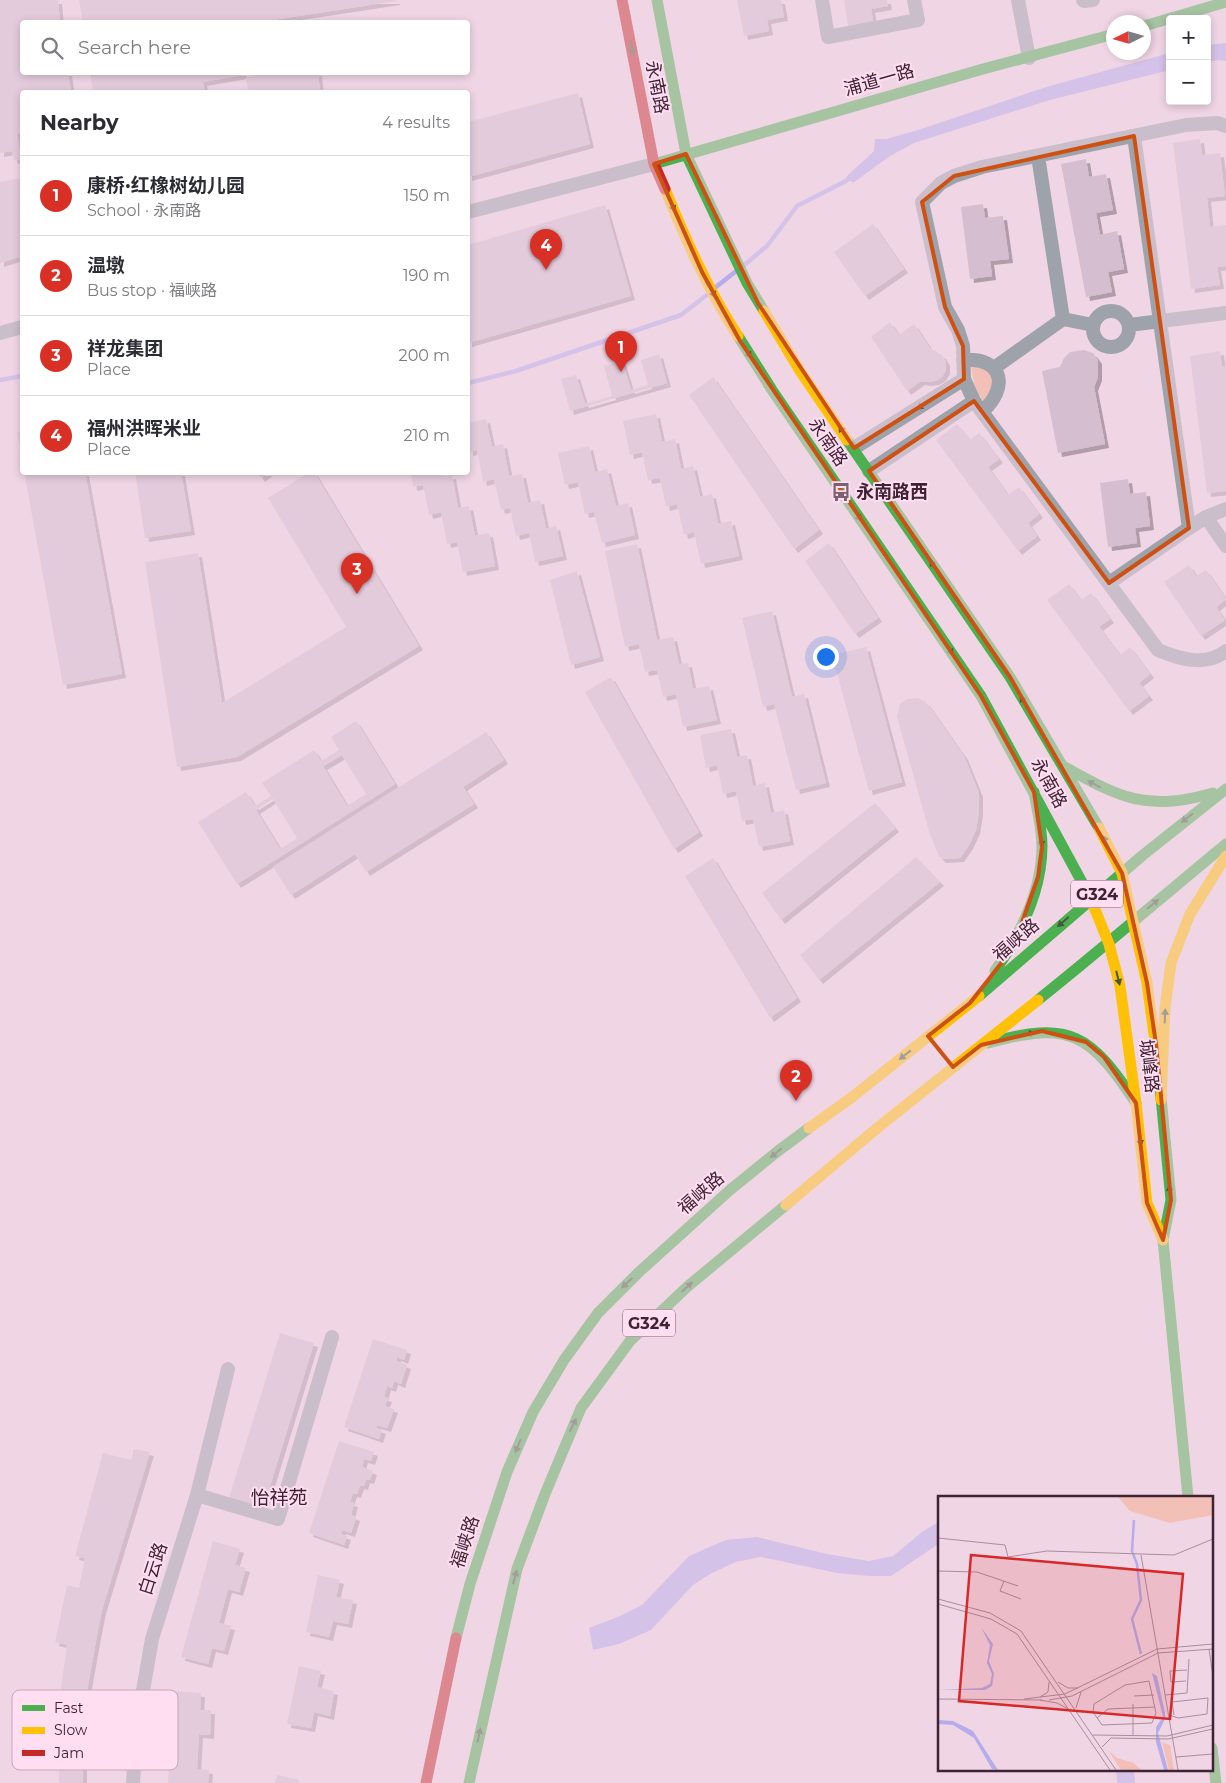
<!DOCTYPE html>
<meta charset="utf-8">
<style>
body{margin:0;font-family:Montserrat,"Noto Sans SC",sans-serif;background:#f7f7f7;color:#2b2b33}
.controls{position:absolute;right:15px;top:15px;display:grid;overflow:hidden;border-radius:5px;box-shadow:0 2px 8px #0003}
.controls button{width:45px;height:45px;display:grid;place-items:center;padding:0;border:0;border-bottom:1px solid #e1e1e2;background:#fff;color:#2b2b33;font:25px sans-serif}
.compass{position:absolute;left:1106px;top:15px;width:45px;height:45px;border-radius:50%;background:#fff;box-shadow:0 2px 8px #0003;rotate:265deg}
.you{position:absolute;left:825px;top:656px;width:18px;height:18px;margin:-12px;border:4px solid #fff;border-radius:50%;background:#1a73e8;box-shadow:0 0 0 8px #1a73e833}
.badge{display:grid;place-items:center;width:32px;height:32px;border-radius:50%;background:#d93025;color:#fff;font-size:16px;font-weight:700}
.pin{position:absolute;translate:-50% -41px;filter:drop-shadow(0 1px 2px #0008)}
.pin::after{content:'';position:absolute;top:26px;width:18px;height:15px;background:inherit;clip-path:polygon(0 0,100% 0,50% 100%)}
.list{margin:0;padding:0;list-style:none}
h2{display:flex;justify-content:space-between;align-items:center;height:65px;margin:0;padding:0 20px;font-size:21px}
h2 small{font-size:16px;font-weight:400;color:#7c7c81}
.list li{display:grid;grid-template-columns:32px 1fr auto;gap:15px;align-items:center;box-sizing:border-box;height:80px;padding:0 20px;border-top:1px solid #e1e1e2}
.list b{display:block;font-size:19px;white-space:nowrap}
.list p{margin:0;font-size:16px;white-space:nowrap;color:#7c7c81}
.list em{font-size:16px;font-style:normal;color:#7c7c81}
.icon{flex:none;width:28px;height:28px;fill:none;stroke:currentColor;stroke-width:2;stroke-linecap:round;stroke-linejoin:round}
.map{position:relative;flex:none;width:1226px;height:1783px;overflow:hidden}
.search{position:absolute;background:#fff;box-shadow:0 2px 8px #0003;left:20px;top:20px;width:450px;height:55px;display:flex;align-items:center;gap:12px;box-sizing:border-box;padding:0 18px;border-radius:5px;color:#7c7c81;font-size:19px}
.panel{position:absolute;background:#fff;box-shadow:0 2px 8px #0003;left:20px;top:90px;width:450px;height:385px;border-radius:5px}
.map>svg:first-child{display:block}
.green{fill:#f3c0b7}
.water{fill:#b4aceb}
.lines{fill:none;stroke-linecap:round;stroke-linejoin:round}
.stream{stroke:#b4aceb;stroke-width:4.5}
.building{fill:#d5bed0;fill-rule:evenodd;filter:url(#shadow)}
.street{stroke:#9ea2aa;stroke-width:14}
.fast{stroke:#4caf50;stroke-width:11}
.slow{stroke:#ffc107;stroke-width:11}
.jam{stroke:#c62828;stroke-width:11}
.oneway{fill:#445a3f}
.oneway2{fill:#655563}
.marked{fill:none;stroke:#cf5112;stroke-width:4;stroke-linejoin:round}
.labels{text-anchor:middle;stroke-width:4;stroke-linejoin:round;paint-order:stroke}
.shield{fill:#fedef0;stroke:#785a6c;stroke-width:1}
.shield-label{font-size:16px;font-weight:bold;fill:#3f2234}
.street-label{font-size:18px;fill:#3f2234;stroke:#fedef0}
.poi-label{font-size:18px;font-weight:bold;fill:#3f2234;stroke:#fedef0;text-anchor:start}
.neighbourhood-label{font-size:19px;fill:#3f2234;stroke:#fedef0}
.inset-river{fill:none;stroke:#b4aceb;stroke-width:2.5}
.inset-road{fill:none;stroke:#a98e9e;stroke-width:1}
.view{fill:#d62828;fill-opacity:0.15;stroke:#d62828;stroke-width:2.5}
.inset-edge{fill:none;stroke:#3f2234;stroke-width:2.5}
.key{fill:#fedef0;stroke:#c5a6b8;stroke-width:1}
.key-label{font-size:14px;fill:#3f2234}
</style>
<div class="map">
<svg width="1226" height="1783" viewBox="0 0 1226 1783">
<defs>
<filter id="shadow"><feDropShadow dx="4" dy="4" stdDeviation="0" flood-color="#0004"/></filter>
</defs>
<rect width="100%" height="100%" fill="#f0d6e5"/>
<path class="green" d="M971,363L991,372L994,386L984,402C975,390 972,378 971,363Z"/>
<path class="water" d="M1226,43V61L1218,60L1207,62V45Z
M1170,53V70L1050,100L914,143L890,156L853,183L846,177L874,151L875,139H886L918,130L1046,87Z
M940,1521V1543L891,1576H869L837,1573L761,1557L736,1562L710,1574L693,1585L651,1630L619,1644L593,1650L589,1628L620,1616L642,1605L689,1556L726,1540L757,1537L827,1554L869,1561L893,1556L922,1532Z
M1116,1769H1134L1135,1783H1117Z"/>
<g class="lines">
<path class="stream" d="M743,266L767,246L797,206L846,181L853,176
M716,287L735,272
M0,380L22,376
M468,383L516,371L681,315L708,294"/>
</g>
<path class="building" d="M0,0H58L60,22H22V72H68L71,92H22V133L17,134L21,159L14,160L12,151L0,153Z
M79,0H396V1L259,22H83Z
M737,0H781L784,17L767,20L769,31L744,36Z
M844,0H887L888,6L871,9L873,21L848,26Z
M90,72H243V75L203,82L205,92H93Z
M271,72H318L320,92H248L246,77Z
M578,93L590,144L468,177V122Z
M1200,139L1202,155L1220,153L1225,196L1207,198L1210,227L1226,225V266L1217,267L1220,285L1191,289L1173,143Z
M1086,159L1089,177L1106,174L1113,210L1096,213L1100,235L1117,231L1124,269L1108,272L1112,292L1086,297L1061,164Z
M22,178V256L0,263V182Z
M983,204L985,218L1003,216L1009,259L990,261L992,276L970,279L961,207Z
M605,205L631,296L468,343V245Z
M873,224L904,269L865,296L834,252Z
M890,322L899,335L914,324L930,348L942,355L946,362V370L942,377L935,381L926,382L921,381L907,391L871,337Z
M1084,350L1093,353L1098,360V377L1094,387L1105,444L1058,453L1042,371L1060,367L1064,358L1070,352Z
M1220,351L1222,367L1226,366V491L1207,493L1190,356Z
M659,354L667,383L570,411L561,379L576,375L585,404L612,396L604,366L622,361L631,390L648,385L641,360Z
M713,377L819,530L794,549L689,395Z
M656,414L662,442L675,439L681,469L693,466L700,497L712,494L718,524L731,521L739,556L701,564L694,532L684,535L677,504L666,507L660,478L648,480L642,452L630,455L623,421Z
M486,419L492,447L503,444L509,476L522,474L528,503L540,500L546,529L556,526L563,556L535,562L529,533L516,536L510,508L501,510L494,479L483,482L477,450L469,452L468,423Z
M957,424L970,440L979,433L999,459L988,467L1008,495L1019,487L1039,514L1028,523L1037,536L1018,551L936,440Z
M22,431V458L17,432Z
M589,446L595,472L607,469L616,506L628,503L635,535L602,543L594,512L585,514L578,482L565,485L558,453Z
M24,472H85L122,674L63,685Z
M135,472H181L191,531L145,538Z
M257,472H269L261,478Z
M310,472H314L419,646L237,757L177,767L145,562L198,553L222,703L346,627L268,498Z
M411,472H441L442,477L452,475L458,508L469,506L475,536L489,533L495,566L463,572L457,542L447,544L441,512L429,515L423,485L413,487Z
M1128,479L1130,494L1146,492L1150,526L1135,528L1137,543L1108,547L1100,483Z
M829,543L878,618L855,634L805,561Z
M637,544L657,640L673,637L679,664L688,663L693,689L709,686L717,720L683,727L676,694L663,697L657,670L645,672L639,644L625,647L605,551Z
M1189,565L1196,576L1206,570L1226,599L1216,607L1225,620L1201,636L1164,582Z
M577,571L600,657L571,665L550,580Z
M1069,584L1081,600L1091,593L1110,619L1099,627L1120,655L1130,647L1150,674L1139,683L1149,696L1129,711L1047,600Z
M772,611L792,697L804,694L826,783L796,790L774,704L763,707L742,618Z
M866,647L902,782L869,791L832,655Z
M611,677L699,832L674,849L585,692Z
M918,698L926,702L964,756L979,793V812L976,830L969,845L960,858L942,859L939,856L930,835L897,717L900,703L908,699Z
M356,721L395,784L237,884L198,822L246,792L255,806L271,796L262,783L314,750L321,761L339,750L331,737ZM342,755L366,794L347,806L323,766ZM273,799L297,838L280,849L256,810Z
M731,729L737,757L747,755L753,786L765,783L771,813L784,810L790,841L759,847L753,819L742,821L736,791L723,794L717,765L706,768L700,735Z
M486,732L504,760L463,787L474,804L366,872L355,854L291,895L273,867Z
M875,803L895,828L781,920L762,893Z
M916,857L940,882L819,980L800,955Z
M713,858L797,998L770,1018L685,876Z
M280,1333L314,1343L262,1512L228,1501Z
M373,1339L407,1350L404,1360L397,1357L396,1361L407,1365L401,1384L394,1381L392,1388L387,1386L384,1397L388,1398L385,1406L394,1409L387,1428L377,1425L376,1428L382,1430L379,1439L344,1427Z
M339,1441L374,1452L371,1461L364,1459L362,1467L373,1471L370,1480L366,1479L364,1486L360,1485L357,1494L353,1493L350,1502L354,1503L351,1515L356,1517L351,1533L342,1530L341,1534L347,1536L344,1545L309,1533Z
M134,1449L150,1452L102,1610L97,1635L88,1685L83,1739V1783H59V1754L42,1752L47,1694L60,1695L67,1645L55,1642L67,1585L79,1588L85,1558L75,1556L103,1453L131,1460Z
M213,1541L240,1549L235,1565L246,1568L239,1592L228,1589L219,1623L231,1626L224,1651L212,1648L208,1664L181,1657Z
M318,1575L340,1580L336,1597L353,1600L348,1624L333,1621L329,1637L306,1632Z
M299,1666L321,1671L317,1687L334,1691L330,1716L314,1712L311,1728L287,1724Z
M173,1691L201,1693L200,1710H211L210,1735L199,1734L197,1769L209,1770L208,1783H168Z
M277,1775L299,1780L298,1783H275Z"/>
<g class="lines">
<path class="street" d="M822,0L828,37L918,20L914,0
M1018,0L1029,58
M1083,0L1084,1L1093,0
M1226,126L1217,123L1186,125L982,167L954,176L941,183L922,202L945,307L958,330L963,346L964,379L974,401L1158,650C1179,659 1206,667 1226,651
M1134,136L1189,528L1206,517L1226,546
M1038,156L1063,319
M468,212L654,164
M1093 329a18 18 0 1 1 36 0a18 18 0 1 1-36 0Z
M1129,325L1226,313
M0,333L22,327
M963,360C1004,357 1009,388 982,412
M994,368L1063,319L1093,325
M854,448L964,379
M869,471L974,401
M1206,517L1226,509
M1109,583L1189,528
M197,1495L278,1519L332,1337
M133,1783L137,1725L152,1639L197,1495L228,1369"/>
<path class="fast" d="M657,0L686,154L747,283L764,311
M1144,26L1226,2
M654,164L983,69L1114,34
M738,336L772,390L981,696L1090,897
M847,440L1010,677L1099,828
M1063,766C1120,798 1147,812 1213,793
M995,971C1020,935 1042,890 1042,846C1042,828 1037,810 1034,792
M979,996L1143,855L1226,789
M1038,1000C1102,949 1163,896 1226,844
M988,1043C1071,1020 1090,1034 1136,1103
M1160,1087L1171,1200L1163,1240L1188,1497
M456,1638L470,1584L507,1472L533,1412L564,1360L598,1313L639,1272L730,1190L778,1151L809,1128
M1212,1748L1216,1783
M469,1783L517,1569L545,1494L581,1408L630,1341L687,1287L786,1205"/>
<path class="slow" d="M665,189C686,240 708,290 738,336
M764,311L800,371L847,440
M1099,828L1122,873L1147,983L1155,1042
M1090,897L1109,944L1120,986L1136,1103L1147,1203L1163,1240
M1161,1100L1165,1008L1171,963L1190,914L1226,856
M809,1128L851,1098L979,996
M786,1205L876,1129L1038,1000"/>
<path class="jam" d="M622,0L654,164L665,189
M426,1783L456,1638"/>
</g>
<defs><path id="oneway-solid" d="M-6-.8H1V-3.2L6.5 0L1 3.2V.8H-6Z" transform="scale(1.25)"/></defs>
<g class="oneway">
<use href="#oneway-solid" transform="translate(632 48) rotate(79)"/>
<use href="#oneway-solid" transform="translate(672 205) rotate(67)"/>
<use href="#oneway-solid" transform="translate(712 291) rotate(63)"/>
<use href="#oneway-solid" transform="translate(747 352) rotate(57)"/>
<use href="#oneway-solid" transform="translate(843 432) rotate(-124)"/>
<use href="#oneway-solid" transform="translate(857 515) rotate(56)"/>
<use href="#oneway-solid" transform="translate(934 566) rotate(-124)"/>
<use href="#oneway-solid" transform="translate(949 649) rotate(56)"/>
<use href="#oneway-solid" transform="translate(1024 702) rotate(-121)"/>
<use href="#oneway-solid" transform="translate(1094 784) rotate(-152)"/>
<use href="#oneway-solid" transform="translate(1187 818) rotate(142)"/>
<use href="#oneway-solid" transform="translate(1041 840) rotate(84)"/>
<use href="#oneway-solid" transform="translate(1106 842) rotate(-117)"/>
<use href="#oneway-solid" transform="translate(1153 904) rotate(-40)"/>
<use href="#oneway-solid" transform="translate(1063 922) rotate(139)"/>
<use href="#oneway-solid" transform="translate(1118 978) rotate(76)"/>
<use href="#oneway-solid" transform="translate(1165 1016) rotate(-87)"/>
<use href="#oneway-solid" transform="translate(1028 1034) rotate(-9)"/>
<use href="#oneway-solid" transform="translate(905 1055) rotate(142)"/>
<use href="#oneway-solid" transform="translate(1140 1139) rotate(84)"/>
<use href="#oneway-solid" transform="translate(776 1153) rotate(141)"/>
<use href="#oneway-solid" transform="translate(1170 1192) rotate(-96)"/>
<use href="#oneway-solid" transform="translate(627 1283) rotate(137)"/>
<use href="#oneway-solid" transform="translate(687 1287) rotate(-42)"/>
<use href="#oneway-solid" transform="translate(573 1425) rotate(-64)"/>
<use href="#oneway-solid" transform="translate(518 1446) rotate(113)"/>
<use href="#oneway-solid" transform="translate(515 1577) rotate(-75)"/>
<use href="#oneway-solid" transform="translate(479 1735) rotate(-78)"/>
</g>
<use class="oneway2" href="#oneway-solid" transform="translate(923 405) rotate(148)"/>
<path d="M0 0H1226V1783H0ZM1134,136L1189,528L1109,583L974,401L869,471L1010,677L1122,873L1147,983L1156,1044L1171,1200L1163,1240L1147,1203L1136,1103L1104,1057L1086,1042L1042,1031L981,1045L953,1067L928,1036L970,1003L1003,961L1020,928L1038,877L1042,847L1034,792L981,696L740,341L702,272L654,164L686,154L758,303L854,448L964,379L963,346L945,307L922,202L954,176Z" fill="#f0d6e5" fill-opacity=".55" fill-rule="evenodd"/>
<path class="marked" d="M1134,136L1189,528L1109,583L974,401L869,471L1010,677L1122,873L1147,983L1156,1044L1171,1200L1163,1240L1147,1203L1136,1103L1104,1057L1086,1042L1042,1031L981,1045L953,1067L928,1036L970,1003L1003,961L1020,928L1038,877L1042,847L1034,792L981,696L740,341L702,272L654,164L686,154L758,303L854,448L964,379L963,346L945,307L922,202L954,176Z"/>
<defs>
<g id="bus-bare" transform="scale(1.5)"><path d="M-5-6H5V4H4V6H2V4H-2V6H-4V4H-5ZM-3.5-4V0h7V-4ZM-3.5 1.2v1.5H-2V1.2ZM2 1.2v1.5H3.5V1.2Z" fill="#7d6172" stroke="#fedef0" stroke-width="2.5" paint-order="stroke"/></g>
</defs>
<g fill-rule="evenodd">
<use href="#bus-bare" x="841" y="492"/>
</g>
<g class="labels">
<g class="shield">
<rect x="1071" y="880.5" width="52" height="27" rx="4"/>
<rect x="623" y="1309.5" width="52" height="27" rx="4"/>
</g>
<g class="shield-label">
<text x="1097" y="900">G324</text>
<text x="649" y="1329">G324</text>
</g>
<g class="street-label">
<text transform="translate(879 80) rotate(-16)" y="6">浦道一路</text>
<text transform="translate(657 87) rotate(79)" y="6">永南路</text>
<text transform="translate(828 442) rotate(56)" y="6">永南路</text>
<text transform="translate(1049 783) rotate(61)" y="6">永南路</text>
<text transform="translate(1016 940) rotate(-41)" y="6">福峡路</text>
<text transform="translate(1149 1066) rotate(83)" y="6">城峰路</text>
<text transform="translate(701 1193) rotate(-41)" y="6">福峡路</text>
<text transform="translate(465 1542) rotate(-72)" y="6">福峡路</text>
<text transform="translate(153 1569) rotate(-72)" y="6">白云路</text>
</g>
<g class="poi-label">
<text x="856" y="498">永南路西</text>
</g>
<g class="neighbourhood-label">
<text x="279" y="1504">怡祥苑</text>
</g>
</g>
<g transform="translate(938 1496)">
<rect width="275" height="275" fill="#f0d6e5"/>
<path d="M180,1H275V19L232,27L192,15ZM224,246L232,249L236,274H231ZM170,254L179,262L196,267L203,274H183Z" fill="#f3c0b7"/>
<path d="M43,131L55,148L51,165L56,178L54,190L47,194H0L44,192L52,188L54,178L49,167L52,149ZM214,177L219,180L227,217V223L220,237L230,274H226L218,246V231L225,221ZM0,224L15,225L35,235L60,274L54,273L36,242L15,229L0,228Z" fill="#b4aceb"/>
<path class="inset-river" d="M196,24L194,55L199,68L203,104L194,123L203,158"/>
<path class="inset-road" d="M0,42L67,49L70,61L109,55L236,59L275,43M203,59L240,274M0,75L39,76L80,90M66,85L62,95L83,103M0,103L52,117L83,135L178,274M0,108L53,123L79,138L172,274M271,153L275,181M211,185L218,217L214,227L164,229L155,216L156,208L187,189ZM248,185L233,186L232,175L249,174M120,186L130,192H140M227,199L249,197L251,163M196,200L216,199M102,201L110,196L111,186M0,203L104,204M86,203L127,198L219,153L275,148M102,204L119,207L130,213M111,204L134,200L220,157L275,153M195,208V239M138,212L143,196M231,219L240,222L269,218L270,202L234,206L236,219M159,222L170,213L217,211M155,239L229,240L275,229M164,251L173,242L230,243L275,233M238,261L275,258"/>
<path class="view" d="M33,59L245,78L232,223L21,205Z"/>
<rect width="275" height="275" class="inset-edge"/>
</g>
<rect x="12" y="1690" width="166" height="80" rx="8" class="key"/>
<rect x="22" y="1705" width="23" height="6" fill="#4caf50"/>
<rect x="22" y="1727" width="23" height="7" fill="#ffc107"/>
<rect x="22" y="1750" width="23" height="6" fill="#c62828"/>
<g class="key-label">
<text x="54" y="1713">Fast</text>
<text x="54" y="1735">Slow</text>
<text x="54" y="1758">Jam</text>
</g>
</svg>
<div class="controls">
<button>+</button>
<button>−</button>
</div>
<svg class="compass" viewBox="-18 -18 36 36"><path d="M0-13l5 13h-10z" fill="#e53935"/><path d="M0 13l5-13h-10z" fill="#7c7c81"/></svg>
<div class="you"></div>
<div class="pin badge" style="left:621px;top:372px">1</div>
<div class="pin badge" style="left:796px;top:1101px">2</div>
<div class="pin badge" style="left:357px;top:594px">3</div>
<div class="pin badge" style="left:546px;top:270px">4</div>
<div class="search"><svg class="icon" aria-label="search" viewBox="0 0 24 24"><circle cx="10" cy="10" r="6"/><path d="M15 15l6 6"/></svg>Search here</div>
<section class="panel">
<h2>Nearby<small>4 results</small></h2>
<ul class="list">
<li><span class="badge">1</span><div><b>康桥·红橡树幼儿园</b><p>School · 永南路</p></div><em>150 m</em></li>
<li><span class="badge">2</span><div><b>温墩</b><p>Bus stop · 福峡路</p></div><em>190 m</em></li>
<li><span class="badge">3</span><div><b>祥龙集团</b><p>Place</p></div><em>200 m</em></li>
<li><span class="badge">4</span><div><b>福州洪晖米业</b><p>Place</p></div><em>210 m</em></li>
</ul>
</section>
</div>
